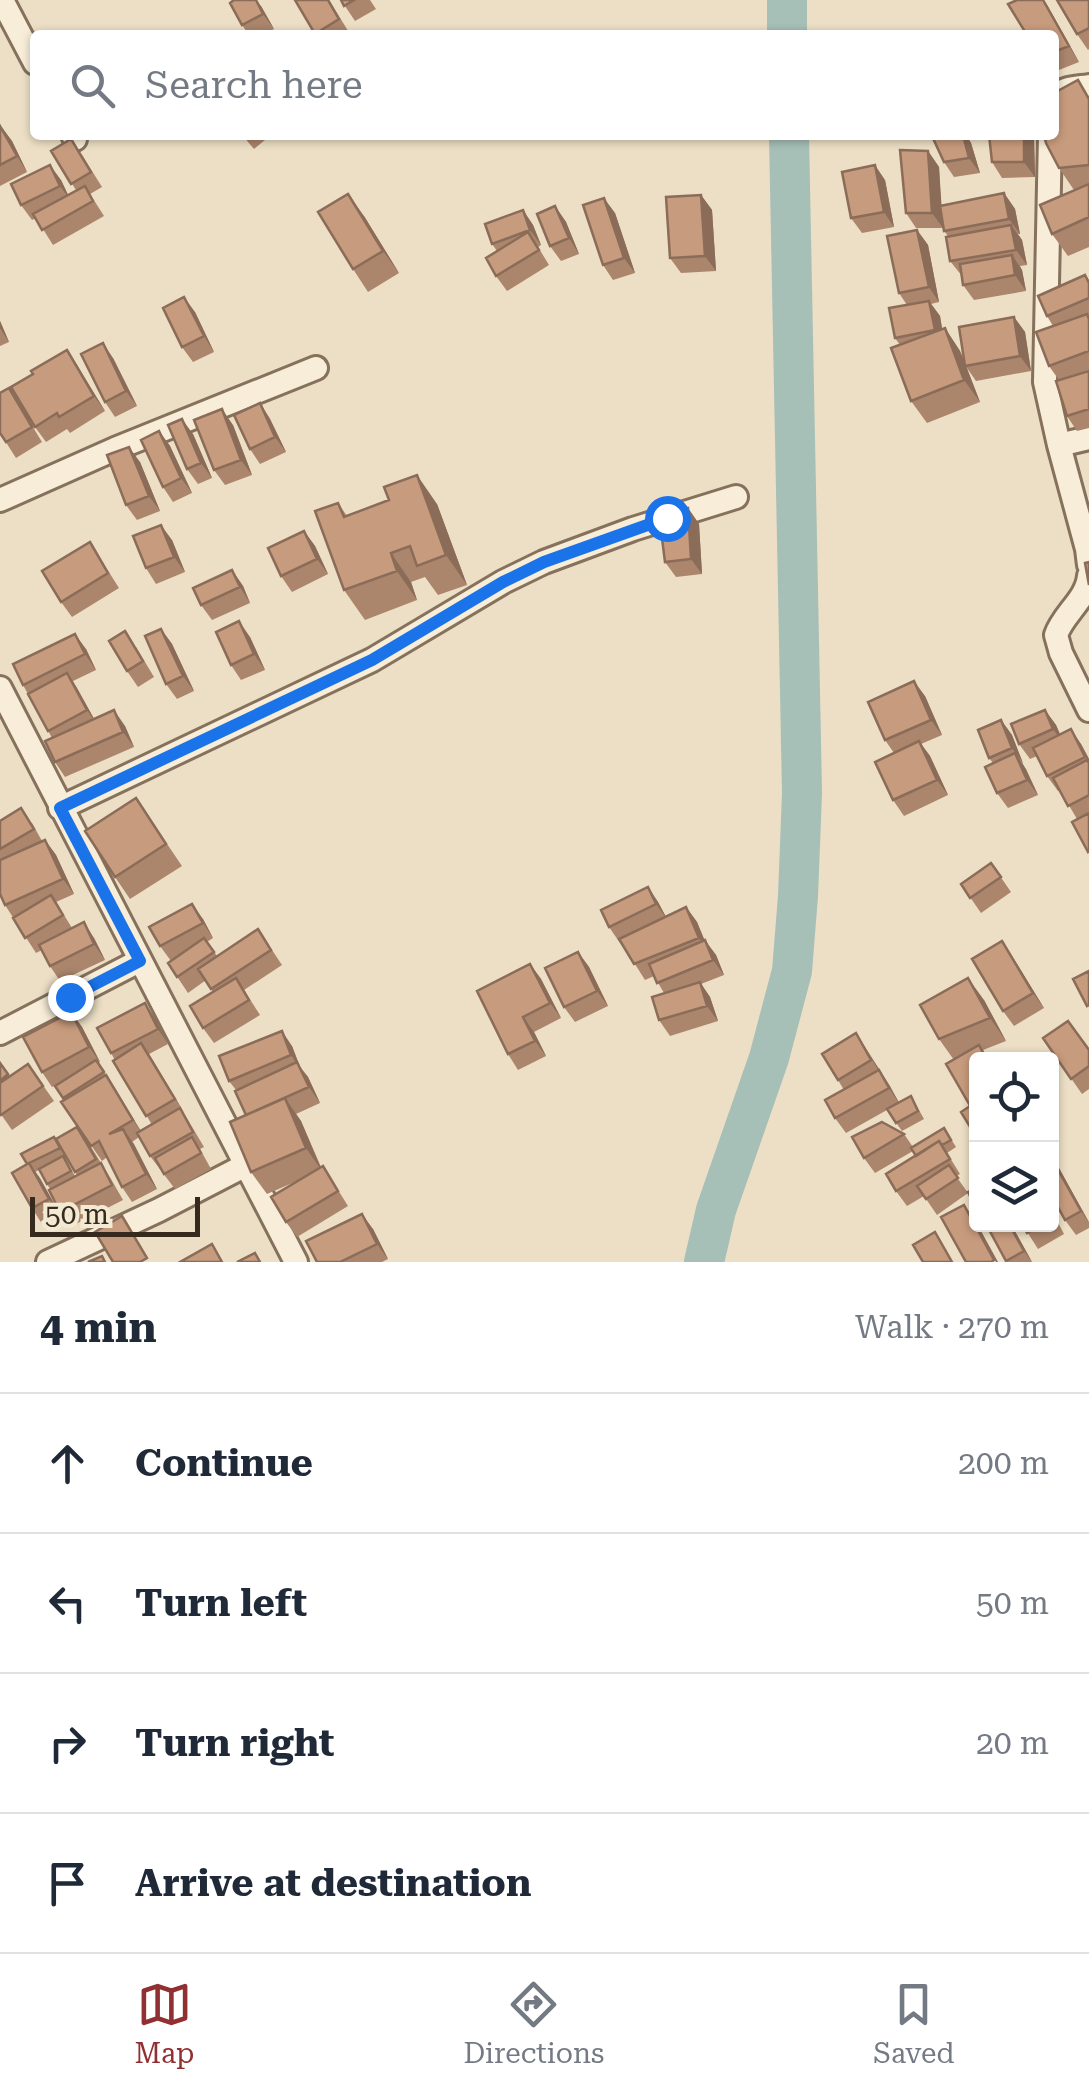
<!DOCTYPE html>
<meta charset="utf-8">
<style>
body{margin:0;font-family:"Roboto Serif",serif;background:#f6f6f7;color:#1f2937}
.controls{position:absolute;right:30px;bottom:30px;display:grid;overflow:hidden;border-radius:10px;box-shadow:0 2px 8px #0004}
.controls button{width:90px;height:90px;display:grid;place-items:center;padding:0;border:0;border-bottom:2px solid #e0e1e3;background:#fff;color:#1f2937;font:50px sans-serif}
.scale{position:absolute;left:30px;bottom:25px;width:170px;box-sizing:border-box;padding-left:10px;border:5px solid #362a1f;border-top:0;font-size:28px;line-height:35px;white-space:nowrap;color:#362a1f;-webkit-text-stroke:8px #f3ead4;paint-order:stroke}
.stop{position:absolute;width:30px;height:30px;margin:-22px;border:8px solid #1a73e8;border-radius:50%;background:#fff}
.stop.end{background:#1a73e8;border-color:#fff;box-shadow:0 2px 10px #0008}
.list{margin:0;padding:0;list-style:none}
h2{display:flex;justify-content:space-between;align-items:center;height:130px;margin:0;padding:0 40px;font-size:42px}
h2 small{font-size:32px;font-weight:400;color:#747a83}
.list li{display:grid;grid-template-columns:65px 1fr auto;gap:30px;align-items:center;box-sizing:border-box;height:140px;padding:0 40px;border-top:2px solid #e0e1e3}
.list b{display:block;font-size:38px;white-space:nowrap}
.list em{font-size:32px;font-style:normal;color:#747a83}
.icon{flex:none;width:55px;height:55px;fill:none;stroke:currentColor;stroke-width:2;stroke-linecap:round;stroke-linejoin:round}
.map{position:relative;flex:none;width:1089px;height:1262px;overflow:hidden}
.search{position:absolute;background:#fff;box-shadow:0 2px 8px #0004;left:30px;right:30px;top:30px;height:110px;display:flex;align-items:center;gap:25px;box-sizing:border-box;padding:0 35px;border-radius:10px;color:#747a83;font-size:38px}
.sheet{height:690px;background:#fff}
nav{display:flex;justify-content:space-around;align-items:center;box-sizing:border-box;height:140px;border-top:2px solid #e0e1e3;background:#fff;font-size:28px;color:#747a83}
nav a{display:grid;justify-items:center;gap:5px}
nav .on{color:#913032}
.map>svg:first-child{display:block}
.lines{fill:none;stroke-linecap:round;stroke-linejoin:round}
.river{stroke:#a6bfb7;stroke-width:40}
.minor-casing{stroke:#85715c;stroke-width:28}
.minor{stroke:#f7edd8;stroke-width:22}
.wall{fill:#ab856c;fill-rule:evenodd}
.shaded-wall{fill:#8b6c58}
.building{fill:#c79b7d;stroke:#8b6c58;stroke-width:2.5}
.route{stroke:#1a73e8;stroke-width:12}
</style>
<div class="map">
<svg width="1089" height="1262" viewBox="0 0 1089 1262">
<rect width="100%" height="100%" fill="#ecdfc5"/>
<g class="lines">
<path class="river" d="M787,0V35
M704,1262L716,1210L769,1058L792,971L798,896L802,793L789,135"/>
<g class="minor-casing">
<path id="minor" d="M2,0L35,63
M1054,98C1062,87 1077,88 1089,86
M73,135L75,139
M1050,135L1045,382L1059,445L1087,549L1089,565
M1059,445L1089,438
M0,500L115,449L316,368
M1089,576C1087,599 1063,614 1056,635L1061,653L1089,710
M0,688L296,1262
M60,808L372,660L503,582L544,562L633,529L736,497
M0,1033L139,961
M48,1262L159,1210L246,1165"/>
</g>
<use href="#minor" class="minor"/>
</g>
<path class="wall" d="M295,0H329L350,34L316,35Z
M341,0H370L376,9L355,21Z
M1089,0V49L1088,50L1077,34Z
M1047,5L1079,62L1054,72V35Z
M261,6L274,29L263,35H249L242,25Z
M1089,95V247L1068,256L1052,234L1074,190L1059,168Z
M0,126L12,141L27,172L0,186Z
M242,135H271L254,149Z
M936,135H966L971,143L980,173L954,177L944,162Z
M1034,135L1035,177L1002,178L992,162Z
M51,151L82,155L102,187L90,194L104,216L53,245L36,218L32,220L21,205L61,180L68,195L76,190Z
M928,151L939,167L941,205L1004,193L1015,209L1020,234H1018L1022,240L1027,265L1020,266L1022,270L1026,291L974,300L963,285L962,276L950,261L948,236L944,231L942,220L943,228H916L906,213Z
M885,180L894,227L862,233L851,218Z
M701,195L712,210L716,271L681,273L670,258Z
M555,206L566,222L579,254L561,261L550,246Z
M523,210L533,225L541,245L538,247L549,265L507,291L496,276L497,251L492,244Z
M615,213L635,273L613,280L603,265Z
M364,216L399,273L368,292L353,269Z
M917,230L928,245L939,302L931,304L940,316L942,329L945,328L960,351L965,362L1014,317L1025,332L1031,371L976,381L967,368L980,402L927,423L911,401L900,345L895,338L907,305L899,293Z
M1085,275L1089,280V370L1074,376L1089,371V428L1077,431L1067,416L1059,380L1049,366L1053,326L1047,316Z
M195,312L214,352L193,362L182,347Z
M0,321L9,342L0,346Z
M67,350L105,411L70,433L67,429L46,442L35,427L33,374Z
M113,358L137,406L115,417L105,402Z
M9,388L42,442L16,458L0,433Z
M260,403L270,419L286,452L260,464L250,449Z
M233,425L252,475L225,485L214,470Z
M159,431L170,446L192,493L173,502L163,487Z
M193,434L212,478L198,484L187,469Z
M140,462L160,511L137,520L126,505Z
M338,503L347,516L437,504L467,585L438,595L425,577L411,582L417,600L365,620L344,590Z
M688,508L699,524L702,574L676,577L665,562Z
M304,531L315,546L328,574L292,592L281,576Z
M172,540L185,572L156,584L146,568Z
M100,558L119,588L72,617L61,602Z
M232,570L243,586L250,603L212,620L201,605Z
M161,629L172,644L194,691L177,699L166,684Z
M250,637L265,670L241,680L231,665Z
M136,647L154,677L138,687L127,671Z
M86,649L96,670L73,681L94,719L125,726L134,747L65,777L55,762L52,738L23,685Z
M925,696L942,735L921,744L930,756L948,795L904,816L893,800L894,753L885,740Z
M1045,710L1056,725L1060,734L1081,744L1089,759V853L1072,822L1077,819L1060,790L1058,791L1047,776L1037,756L1030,759L1019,744Z
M1001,720L1012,735L1023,764L1038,795L1008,808L997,793L993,763L989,758Z
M136,798L182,866L130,899L115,877Z
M0,821L32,823L42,841L45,840L56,855L74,894L56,902L72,928L94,938L105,960L60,981L50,966L42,950L36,953L5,905L0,894Z
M991,863L1011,892L981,913L961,884Z
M648,887L658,902L666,917L686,907L697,922L704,940L716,955L724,975L701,984L710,997L718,1021L670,1036L659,1020L664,993L654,976L645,980L621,942L620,943L609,927Z
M203,919L213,938L207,942L217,956L258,929L282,965L244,990L260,1015L214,1043L203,1028L213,992L206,980L188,993L168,963L171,961L160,946Z
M578,952L589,967L608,1006L575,1022L564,1007Z
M1012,956L1044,1008L1014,1026L1003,1011Z
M530,964L541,979L561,1018L534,1032L546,1056L518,1070L508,1054Z
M984,1000L1006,1041L983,1050L989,1060H976V1137L961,1112L971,1106L946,1064L954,1060L939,1039Z
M145,1003L155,1018L168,1044L149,1054L204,1147L200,1149L211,1169L175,1189L150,1156L139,1137L132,1142L157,1189L132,1202L122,1187L107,1157L102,1161L61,1102L65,1100L56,1085L52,1087L42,1072L71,1012L82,1027L100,1062L98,1063L141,1131L152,1125L111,1053Z
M856,1033L899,1102L911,1096L924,1119L902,1131L887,1110L846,1133L835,1118L844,1090L838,1080Z
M1043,1038L1089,1050V1089L1082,1094Z
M292,1046L300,1067L308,1077L320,1103L296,1114L301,1121L321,1167L323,1166L348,1206L297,1237L286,1222L297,1181L267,1194L251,1172L246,1115L236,1090L229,1081Z
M0,1063L10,1076L28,1064L54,1101L12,1130L0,1113Z
M944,1128L956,1147L947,1153L960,1174L956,1176L968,1193L937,1215L924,1196L907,1206L896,1191L916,1156L913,1151L875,1173L864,1158L904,1134L913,1147Z
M57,1142H88L111,1179L123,1200L70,1227L60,1212L50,1189L39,1170L35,1172L60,1214L42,1224L32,1208L27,1164ZM61,1149L77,1175L75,1176L64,1157L65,1156Z
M1059,1168L1089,1222V1228L1076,1235L1065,1220Z
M1052,1211L1064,1234L1038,1249L1022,1224H1052Z
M986,1224H1011L1032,1262H1007Z
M373,1229L388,1259L382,1262H317Z"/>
<path class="shaded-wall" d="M256,0L261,6L274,29L263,14Z
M1043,0L1047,5L1079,62L1069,46Z
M1,126L12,141L27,172L17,156Z
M963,135H966L971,143L980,173L969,158Z
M1024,135H1034L1035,177L1024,162Z
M928,151L939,167L943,228L932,213Z
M50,165L61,180L71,201L60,186Z
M875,165L885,180L894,227L884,212Z
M1004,193L1015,209L1020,234L1009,219Z
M348,194L364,216L399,273L383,251Z
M701,195L712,210L716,271L705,256Z
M604,198L615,213L635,273L624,258Z
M555,206L566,222L579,254L569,238Z
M523,210L533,225L541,245L530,230Z
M1011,225L1022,240L1027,265L1016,250Z
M917,230L928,245L939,302L929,287Z
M1012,255L1022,270L1026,291L1015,275Z
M184,297L195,312L214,352L204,336Z
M929,301L940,316L945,345L935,330Z
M1014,317L1025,332L1031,371L1020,356Z
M0,321L9,342L0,328Z
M945,328L960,351L980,402L964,380Z
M103,343L113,358L137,406L126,391Z
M67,350L77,365L105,411L94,396Z
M260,403L270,419L286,452L275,437Z
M222,409L233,425L252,475L241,460Z
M182,419L193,434L212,478L201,463Z
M159,431L170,446L192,493L181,478Z
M129,447L140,462L160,511L149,496Z
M417,475L437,504L467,585L446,555Z
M688,508L699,524L702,574L691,559Z
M161,525L172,540L185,572L174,557Z
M304,531L315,546L328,574L317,559Z
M391,553L411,582L417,600L397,571Z
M232,570L243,586L250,603L240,587Z
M239,621L250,637L265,670L254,654Z
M161,629L172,644L194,691L183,676Z
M75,634L86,649L96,670L85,654Z
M67,673L77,688L98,726L87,710Z
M914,681L925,696L942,735L931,720Z
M114,710L125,726L134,747L123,732Z
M1045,710L1056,725L1064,744L1053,729Z
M1001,720L1012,735L1023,763L1012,748Z
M1071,729L1081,744L1089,759V763Z
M919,741L930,756L948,795L937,780Z
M1015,753L1026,769L1038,795L1027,780Z
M45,840L56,855L74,894L63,879Z
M648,887L658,902L667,919L656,904Z
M192,904L203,919L213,938L203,923Z
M686,907L697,922L710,953L699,938Z
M84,922L94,938L105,960L94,944Z
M705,940L716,955L724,975L713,960Z
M1002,941L1012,956L1044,1008L1033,993Z
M578,952L589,967L608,1006L597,991Z
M530,964L541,979L561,1018L550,1003Z
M968,978L984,1000L1006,1041L990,1018Z
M700,982L710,997L718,1021L707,1006Z
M145,1003L155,1018L168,1044L158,1029Z
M71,1012L82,1027L100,1062L89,1047Z
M523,1017L534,1032L546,1056L535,1041Z
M282,1031L292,1046L300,1067L308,1077L320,1103L309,1087L299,1067L291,1055Z
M856,1033L890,1086L899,1103L889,1088Z
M141,1043L152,1059L185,1114L175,1099Z
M96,1060L116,1090L143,1135L133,1120Z
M285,1098L301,1121L322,1171L306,1148Z
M123,1129L134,1144L157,1189L146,1174Z
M1052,1158L1059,1168L1089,1223L1081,1211Z
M29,1163L40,1178L60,1214L49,1199Z
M964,1205L975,1220L998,1262H996Z
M362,1214L373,1229L388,1259L377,1244Z
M1009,1224H1011L1032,1262L1024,1251Z"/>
<path class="building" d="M234,0H256L263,14L242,25L230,3Z
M295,0H328L339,19L315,34Z
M341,0H354L344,6Z
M1017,0H1043L1069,46L1054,52V35H1027L1008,4Z
M1057,0H1089V28L1077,34Z
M1078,80L1089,99V165L1059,168L1046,143L1044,135H1054V93Z
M0,126L17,156L0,165Z
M936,135H963L969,158L944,162L932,136Z
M989,135H1024V162H992Z
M71,139L91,172L71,184L51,151Z
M900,150L928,151L932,213H906Z
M50,165L60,186L21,205L11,184Z
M875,165L884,212L851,218L842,172Z
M1089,184V217L1052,234L1040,205Z
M85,186L93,201L42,230L33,214Z
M1004,193L1009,219L944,231L940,206Z
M348,194L383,251L353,269L318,212Z
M701,195L705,256L670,258L666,197Z
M604,198L624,258L603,265L583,205Z
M555,206L569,238L550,246L537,214Z
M523,210L530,230L492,244L485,224Z
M1011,225L1016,250L950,261L946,237Z
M917,230L929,287L899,293L887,236Z
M528,232L539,250L496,276L486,258Z
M1012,255L1015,275L963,285L960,264Z
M1085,275L1089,283V298L1047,316L1038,296Z
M184,297L204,336L182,347L163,308Z
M929,301L935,330L895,338L889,308Z
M1087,314L1089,319V351L1049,366L1036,332Z
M1014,317L1020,356L965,366L959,327Z
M945,328L964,380L911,401L891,348Z
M103,343L126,391L105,402L81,354Z
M67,350L94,396L59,417L57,413L35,427L11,387L33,374L31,371Z
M1089,371V409L1067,416L1056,381Z
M9,388L32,427L6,442L0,433V393Z
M260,403L275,437L250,449L234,415Z
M222,409L241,460L214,470L194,420Z
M182,419L201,463L187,469L168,425Z
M159,431L181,478L163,487L141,440Z
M129,447L149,496L126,505L107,455Z
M417,475L446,555L417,566L410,546L391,553L397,571L344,590L315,511L338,503L344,517L389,500L384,487Z
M688,508L691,559L665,562L659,515Z
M161,525L174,557L146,568L133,536Z
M304,531L317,559L281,576L268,548Z
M90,542L108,573L61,602L42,571Z
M1089,562V585L1085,563Z
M232,570L240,587L201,605L193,588Z
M239,621L254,654L231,665L216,632Z
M161,629L183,676L166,684L145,636Z
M125,631L143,661L127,671L109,641Z
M75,634L85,654L23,685L13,664Z
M67,673L87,710L48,731L28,694Z
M914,681L931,720L885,740L868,702Z
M114,710L123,732L55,762L45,741Z
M1045,710L1053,729L1019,744L1011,724Z
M1001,720L1012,748L989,758L978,730Z
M1071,729L1085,757L1047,776L1033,748Z
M919,741L937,780L893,800L875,762Z
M1015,753L1027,780L997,793L985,767Z
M1087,760L1089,763V795L1068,806L1053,778Z
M136,798L166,844L115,877L85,831Z
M21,808L34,829L0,849V821Z
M1089,813V851L1088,852L1072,822Z
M45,840L63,879L5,905L0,894V860Z
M991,863L1001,877L970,898L961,884Z
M648,887L656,904L609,927L601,910Z
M51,895L63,915L25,938L13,918Z
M192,904L203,923L160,946L149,927Z
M686,907L699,938L634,964L619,939Z
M84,922L94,944L50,966L39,945Z
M258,929L271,950L211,989L198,969Z
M204,938L214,952L177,977L168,963Z
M705,940L713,960L657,983L649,964Z
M1002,941L1033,993L1003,1011L972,959Z
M578,952L597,991L564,1007L545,968Z
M530,964L550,1003L523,1017L535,1041L508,1054L477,991Z
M1089,971V1005L1087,1006L1073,979Z
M236,978L249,1000L203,1028L190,1006Z
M968,978L990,1018L939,1039L920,1005Z
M700,982L707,1006L659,1020L652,997Z
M145,1003L158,1029L111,1053L97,1028Z
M71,1012L89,1047L42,1072L23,1037Z
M1068,1021L1089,1050V1066L1071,1079L1043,1038Z
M282,1031L291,1055L229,1081L219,1056Z
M856,1033L871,1060L838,1080L822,1054Z
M141,1043L175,1099L146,1116L113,1061Z
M979,1045L987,1060H976V1101L969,1104L946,1064Z
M96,1060L104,1072L63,1098L55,1086Z
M297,1062L309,1087L246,1115L235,1091Z
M0,1063L8,1074L0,1081Z
M28,1064L43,1086L1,1115L0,1113V1083Z
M879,1070L889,1088L835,1118L825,1100Z
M106,1075L133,1120L109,1134L123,1129L146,1174L122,1187L99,1141L91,1146L61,1102Z
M911,1096L918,1111L896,1123L887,1109Z
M285,1098L306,1148L251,1172L230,1122Z
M976,1102V1134L975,1135L961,1112Z
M180,1108L193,1132L150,1156L137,1133Z
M882,1122L904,1134L864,1158L852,1137Z
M77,1127L96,1159L75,1172L56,1139Z
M944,1128L951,1140L942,1145L939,1141L916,1156L911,1148Z
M54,1137L60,1148L27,1164L21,1154Z
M192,1137L201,1153L164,1174L155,1158Z
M939,1141L950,1159L896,1191L886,1174Z
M63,1156L71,1171L47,1184L39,1169Z
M1052,1159L1081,1211L1065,1220L1052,1196Z
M29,1163L49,1199L32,1208L12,1173Z
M101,1163L112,1185L60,1212L49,1190Z
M949,1165L958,1178L926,1199L917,1186Z
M323,1166L338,1191L286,1222L271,1197Z
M976,1188V1208L968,1192Z
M964,1205L994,1260L991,1262H966L941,1217Z
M362,1214L377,1244L340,1262H317L306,1241Z
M122,1216L147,1258L140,1262H113L95,1232Z
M986,1224H1009L1024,1251L1006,1261Z
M1022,1224H1043L1027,1233Z
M935,1232L952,1262H923L913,1245Z
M212,1244L222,1262H180Z
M255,1253L260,1262H237Z
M102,1256L105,1262H88Z"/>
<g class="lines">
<path class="route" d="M70,997L140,961L60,808L372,660L503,582L544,562L667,518"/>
</g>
</svg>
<div class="controls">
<button><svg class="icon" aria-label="locate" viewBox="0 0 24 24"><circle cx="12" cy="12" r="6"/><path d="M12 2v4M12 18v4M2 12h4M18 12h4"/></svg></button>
<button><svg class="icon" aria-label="layers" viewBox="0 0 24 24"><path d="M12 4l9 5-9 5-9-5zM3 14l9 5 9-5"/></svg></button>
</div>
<div class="scale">50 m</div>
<div class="stop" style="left:667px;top:518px"></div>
<div class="stop end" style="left:70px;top:997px"></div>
<div class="search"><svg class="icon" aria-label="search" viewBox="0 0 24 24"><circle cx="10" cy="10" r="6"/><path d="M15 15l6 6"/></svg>Search here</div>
</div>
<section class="sheet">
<h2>4 min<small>Walk · 270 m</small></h2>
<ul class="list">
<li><svg class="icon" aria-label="ahead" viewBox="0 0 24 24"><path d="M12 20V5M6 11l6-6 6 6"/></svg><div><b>Continue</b></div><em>200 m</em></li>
<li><svg class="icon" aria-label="left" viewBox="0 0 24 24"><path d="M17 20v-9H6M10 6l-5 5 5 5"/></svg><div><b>Turn left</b></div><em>50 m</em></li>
<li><svg class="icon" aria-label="right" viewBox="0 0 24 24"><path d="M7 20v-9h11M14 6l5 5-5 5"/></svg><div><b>Turn right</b></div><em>20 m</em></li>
<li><svg class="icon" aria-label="arrive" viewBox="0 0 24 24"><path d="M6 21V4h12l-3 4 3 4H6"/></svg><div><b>Arrive at destination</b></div></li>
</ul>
</section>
<nav>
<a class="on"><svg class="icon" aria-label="map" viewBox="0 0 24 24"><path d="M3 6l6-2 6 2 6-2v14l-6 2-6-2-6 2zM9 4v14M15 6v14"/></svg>Map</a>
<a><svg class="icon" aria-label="directions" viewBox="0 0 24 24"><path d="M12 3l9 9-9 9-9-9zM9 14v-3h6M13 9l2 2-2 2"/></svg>Directions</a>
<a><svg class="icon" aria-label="saved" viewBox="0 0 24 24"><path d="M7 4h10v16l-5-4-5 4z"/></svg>Saved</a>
</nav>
